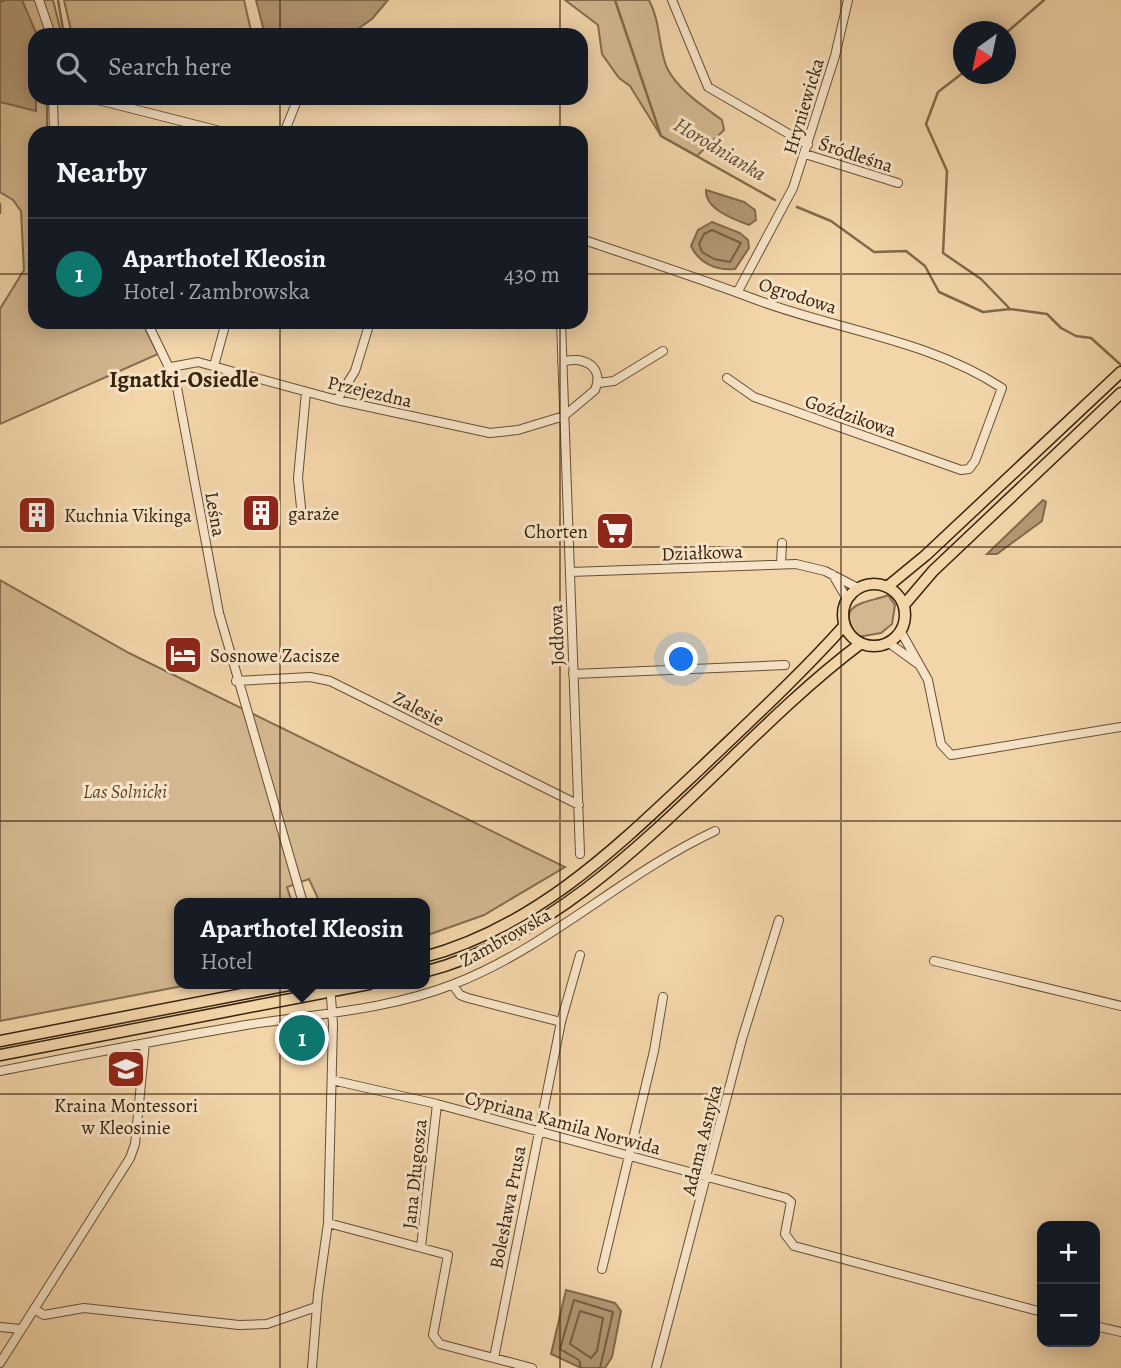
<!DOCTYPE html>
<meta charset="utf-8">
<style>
body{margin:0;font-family:Alegreya,serif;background:#242831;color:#f1f3f6}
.controls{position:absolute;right:21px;bottom:21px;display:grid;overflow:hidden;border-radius:14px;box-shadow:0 4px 18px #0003}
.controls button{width:63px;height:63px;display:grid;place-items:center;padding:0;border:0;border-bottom:2px solid #363941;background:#171b24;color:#f1f3f6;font:35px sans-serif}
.compass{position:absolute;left:953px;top:21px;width:63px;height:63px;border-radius:50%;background:#171b24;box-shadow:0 4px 18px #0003;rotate:213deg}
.you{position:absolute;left:682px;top:660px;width:24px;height:24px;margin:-18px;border:5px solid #fff;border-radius:50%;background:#1a73e8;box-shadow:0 0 0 10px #1a73e833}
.badge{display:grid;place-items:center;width:46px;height:46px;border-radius:50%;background:#0f766e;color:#fff;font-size:23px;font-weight:700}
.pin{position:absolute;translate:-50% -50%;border:4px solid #fff;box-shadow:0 2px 7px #0006}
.popup{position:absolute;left:174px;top:898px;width:256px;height:91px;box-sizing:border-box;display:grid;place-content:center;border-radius:14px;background:#171b24;filter:drop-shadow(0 2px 5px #0005);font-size:23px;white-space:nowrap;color:#9ea1a6}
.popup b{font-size:26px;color:#f1f3f6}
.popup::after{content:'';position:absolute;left:50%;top:100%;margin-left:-14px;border:14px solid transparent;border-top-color:#171b24}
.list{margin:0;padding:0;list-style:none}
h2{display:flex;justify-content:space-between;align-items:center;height:91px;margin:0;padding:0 28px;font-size:30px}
h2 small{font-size:23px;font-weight:400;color:#9ea1a6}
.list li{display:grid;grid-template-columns:46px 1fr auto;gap:21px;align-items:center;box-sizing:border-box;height:112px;padding:0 28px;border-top:2px solid #363941}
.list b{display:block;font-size:26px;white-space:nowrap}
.list p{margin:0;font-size:23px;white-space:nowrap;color:#9ea1a6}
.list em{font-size:23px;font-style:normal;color:#9ea1a6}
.icon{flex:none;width:38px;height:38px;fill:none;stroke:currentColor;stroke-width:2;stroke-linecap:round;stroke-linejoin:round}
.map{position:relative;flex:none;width:1121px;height:1368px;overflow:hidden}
.search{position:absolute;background:#171b24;box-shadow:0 4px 18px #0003;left:28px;top:28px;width:560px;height:77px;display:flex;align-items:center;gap:18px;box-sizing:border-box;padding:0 24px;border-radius:21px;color:#9ea1a6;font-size:26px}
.panel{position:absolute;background:#171b24;box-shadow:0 4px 18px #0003;left:28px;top:126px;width:560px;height:203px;border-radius:21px}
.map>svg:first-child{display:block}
.green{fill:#d3b78f;stroke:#856d4e;stroke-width:2}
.water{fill:#b39874;stroke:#81694a;stroke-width:2}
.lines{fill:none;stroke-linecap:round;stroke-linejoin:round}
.shore{stroke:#755e40;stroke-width:2}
.stream{stroke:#81694a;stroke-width:2.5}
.minor-casing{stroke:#665034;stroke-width:10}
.major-casing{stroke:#37230c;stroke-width:13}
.minor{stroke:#f7e4c8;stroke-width:8}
.major{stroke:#f3d5aa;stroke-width:10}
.grid{fill:none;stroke:#37230c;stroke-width:2;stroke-opacity:0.55}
.labels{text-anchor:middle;stroke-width:6;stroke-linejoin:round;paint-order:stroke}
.street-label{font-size:19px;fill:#37230c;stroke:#f7e4c8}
.poi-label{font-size:19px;fill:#37230c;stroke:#f7e4c8;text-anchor:start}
.park-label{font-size:19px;font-style:italic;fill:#5e482d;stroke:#f7e4c8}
.water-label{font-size:21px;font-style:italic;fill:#624c30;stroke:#f7e4c8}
.quarter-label{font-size:23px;font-weight:bold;fill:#37230c;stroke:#f7e4c8}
</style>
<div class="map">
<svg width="1121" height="1368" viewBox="0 0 1121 1368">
<rect width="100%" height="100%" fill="#f3d5aa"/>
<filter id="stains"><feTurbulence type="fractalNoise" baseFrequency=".00286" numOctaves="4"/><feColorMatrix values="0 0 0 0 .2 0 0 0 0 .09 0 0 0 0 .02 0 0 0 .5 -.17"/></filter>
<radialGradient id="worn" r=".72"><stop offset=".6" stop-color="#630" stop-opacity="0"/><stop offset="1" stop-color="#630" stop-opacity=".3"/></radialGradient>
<path class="green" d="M0,0H53L61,32L59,35H35V98H47V133H35V322H142L158,354L0,424V309L24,270L21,211L13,200L0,192Z
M64,0H244L252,35H72Z
M565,0H649C661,23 658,47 667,68C678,90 703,106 722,120L724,130L697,156L661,136L630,86L619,78L602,54L598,25Z
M0,580L129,653L565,867L484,915L425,936L424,903H320L309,879L287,887L292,903H180V984H193L0,1021Z
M888,595L895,605L892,624L881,633L858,637C831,601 871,603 888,595Z"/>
<path class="water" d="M5,0H22L37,35L36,111L0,102V2Z
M256,0H388L372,19L349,35H265Z
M706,190L744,202L755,210L756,220L749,225C733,219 705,209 706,190Z
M712,222L740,233L748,240L749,248L735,269C716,271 699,263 691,246L698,230Z
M1043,500L1046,502L1042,521L997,554H987Z
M566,1290L615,1303L621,1311L612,1357L605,1368H581L551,1354Z"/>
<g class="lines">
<path class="shore" d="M712,230L741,243L730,262L714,259L702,252L699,244L704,234Z
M580,1311L603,1318L597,1351L591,1358L570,1344Z
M581,1368L579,1360L560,1349L574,1300L613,1312L600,1368"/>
<path class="stream" d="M58,0L64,35
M615,0L661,136L775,200
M1006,33L1044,0
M964,72L938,92L926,124L947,171L943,253L981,279L1010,309
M0,204V213
M797,207L831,221L874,252L906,251L925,266L939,292L983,312L1010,309L1047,314L1061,328L1076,336L1091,338L1121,365"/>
<g class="minor-casing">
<path id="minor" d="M39,0L51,35
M672,0L708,87L808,145
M53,98L54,133
M90,98L228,133
M284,133L298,98
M805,154L898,183
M581,239C640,259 699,278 757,300C837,330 929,340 1002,388L975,461L969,469L961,470L754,397L727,378
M738,291L793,188L835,56L848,0
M147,322L176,382L219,613L303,903
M561,322L580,854
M214,366L226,322
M171,367L198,362L337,400L490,433L518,430L564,416L595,390C605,366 582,355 562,362
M598,383L614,381L663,351
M337,400L355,371L370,322
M302,517L298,478L306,392
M781,564L782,543
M570,572L796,564L825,571L858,588
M833,575L847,599
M901,632L928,680L941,744L951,755L1121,727
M889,643L918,664
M573,674L785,665
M236,681L310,677L330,681L579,805
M934,961L1121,1006
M453,985L460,995L468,998L561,1022
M0,1071C82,1055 163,1039 246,1025C315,1014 388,1010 454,984C549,947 623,874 715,831
M332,1080L437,1104L786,1198L791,1202L785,1234L794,1246L1042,1312
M328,1223L448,1255L433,1335L440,1344L532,1368
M421,1247L437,1104
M602,1269L654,1051L663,997
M34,1309L44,1315L84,1308L239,1325L267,1324L316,1307
M1095,1326L1121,1332
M0,1327L20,1329
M494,1358L561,1022L580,955
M0,1363L130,1158L135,1144L145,1043
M312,1368L318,1294L328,1223L333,1024L330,984
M656,1368L742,1039L779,920"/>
</g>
<g class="major-casing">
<path id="major" d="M843 615a31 31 0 1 1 62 0a31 31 0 1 1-62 0Z
M887,587L926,555L1121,372
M904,605L933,571L1121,393
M424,957C537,927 619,845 701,768C750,721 799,676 844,626
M424,972C601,926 720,749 860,644
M0,1041L294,984
M0,1055L369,984"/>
</g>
<use href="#minor" class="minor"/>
<use href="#major" class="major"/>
</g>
<path class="grid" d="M280,0V35M560,0V35M841,0V1368M280,98V133M560,98V133M0,274H35M581,274H1121M280,322V1368M560,322V1368M0,547H1121M0,821H1121M0,1094H1121"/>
<defs>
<g id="building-square" transform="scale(2.0125)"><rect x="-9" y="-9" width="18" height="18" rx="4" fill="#8f2418" stroke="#f7e4c8"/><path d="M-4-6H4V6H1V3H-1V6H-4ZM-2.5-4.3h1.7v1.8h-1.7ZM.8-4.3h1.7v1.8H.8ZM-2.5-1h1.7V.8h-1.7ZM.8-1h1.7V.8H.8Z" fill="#fff"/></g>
<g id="supermarket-square" transform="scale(2.0125)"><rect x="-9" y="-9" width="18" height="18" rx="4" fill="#8f2418" stroke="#f7e4c8"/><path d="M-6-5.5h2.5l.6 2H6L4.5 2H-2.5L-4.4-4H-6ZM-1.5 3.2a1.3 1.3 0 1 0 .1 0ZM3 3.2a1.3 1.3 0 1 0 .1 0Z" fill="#fff"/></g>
<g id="hotel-square" transform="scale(2.0125)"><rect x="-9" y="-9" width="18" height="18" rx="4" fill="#8f2418" stroke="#f7e4c8"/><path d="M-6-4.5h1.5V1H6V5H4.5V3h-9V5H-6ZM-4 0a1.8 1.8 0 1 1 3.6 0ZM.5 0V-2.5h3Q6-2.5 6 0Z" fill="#fff"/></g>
<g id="school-square" transform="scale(2.0125)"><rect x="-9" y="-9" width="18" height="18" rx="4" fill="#8f2418" stroke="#f7e4c8"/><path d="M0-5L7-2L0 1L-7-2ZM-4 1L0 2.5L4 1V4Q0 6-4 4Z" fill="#fff"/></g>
</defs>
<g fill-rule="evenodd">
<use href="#building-square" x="261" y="513"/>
<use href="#building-square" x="37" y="515"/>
<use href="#supermarket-square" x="615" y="531"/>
<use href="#hotel-square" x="183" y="655"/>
<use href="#school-square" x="126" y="1069"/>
</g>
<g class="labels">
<g class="street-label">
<text transform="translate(803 106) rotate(-73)" y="7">Hryniewicka</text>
<text transform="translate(856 154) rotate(18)" y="7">Śródleśna</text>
<text transform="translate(798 295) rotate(18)" y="7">Ogrodowa</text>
<text transform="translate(370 391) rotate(13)" y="7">Przejezdna</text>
<text transform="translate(851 415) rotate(19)" y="7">Goździkowa</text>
<text transform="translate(216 514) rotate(80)" y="7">Leśna</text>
<text transform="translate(702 552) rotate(-2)" y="7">Działkowa</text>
<text transform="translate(556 635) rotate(-92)" y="7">Jodłowa</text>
<text transform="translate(419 708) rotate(27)" y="7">Zalesie</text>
<text transform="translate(505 937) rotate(-29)" y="7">Zambrowska</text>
<text transform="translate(563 1122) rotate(15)" y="7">Cypriana Kamila Norwida</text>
<text transform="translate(701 1140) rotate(-76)" y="7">Adama Asnyka</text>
<text transform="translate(414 1174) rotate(-84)" y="7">Jana Długosza</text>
<text transform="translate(507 1207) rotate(-79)" y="7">Bolesława Prusa</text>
</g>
<g class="poi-label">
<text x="288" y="520">garaże</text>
<text x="64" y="522">Kuchnia Vikinga</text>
<text x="588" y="538" text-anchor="end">Chorten</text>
<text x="210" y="662">Sosnowe Zacisze</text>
<text x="126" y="1112" text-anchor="middle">Kraina Montessori<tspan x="126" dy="22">w Kleosinie</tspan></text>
</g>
<g class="park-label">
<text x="125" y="798">Las Solnicki</text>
</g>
<g class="water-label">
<text transform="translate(720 149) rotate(31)" y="7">Horodnianka</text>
</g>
<g class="quarter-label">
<text x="184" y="387">Ignatki-Osiedle</text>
</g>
</g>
<rect width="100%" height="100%" filter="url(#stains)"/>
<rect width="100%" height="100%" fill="url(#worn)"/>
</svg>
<div class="controls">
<button>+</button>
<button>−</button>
</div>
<svg class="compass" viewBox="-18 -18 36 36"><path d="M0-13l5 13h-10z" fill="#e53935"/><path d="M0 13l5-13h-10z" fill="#9ea1a6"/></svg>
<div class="you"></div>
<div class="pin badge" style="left:302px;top:1038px">1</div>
<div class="popup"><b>Aparthotel Kleosin</b>Hotel</div>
<div class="search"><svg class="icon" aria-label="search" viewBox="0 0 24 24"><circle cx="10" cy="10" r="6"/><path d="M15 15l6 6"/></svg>Search here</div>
<section class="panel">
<h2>Nearby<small></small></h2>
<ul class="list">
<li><span class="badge">1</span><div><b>Aparthotel Kleosin</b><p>Hotel · Zambrowska</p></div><em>430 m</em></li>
</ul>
</section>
</div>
